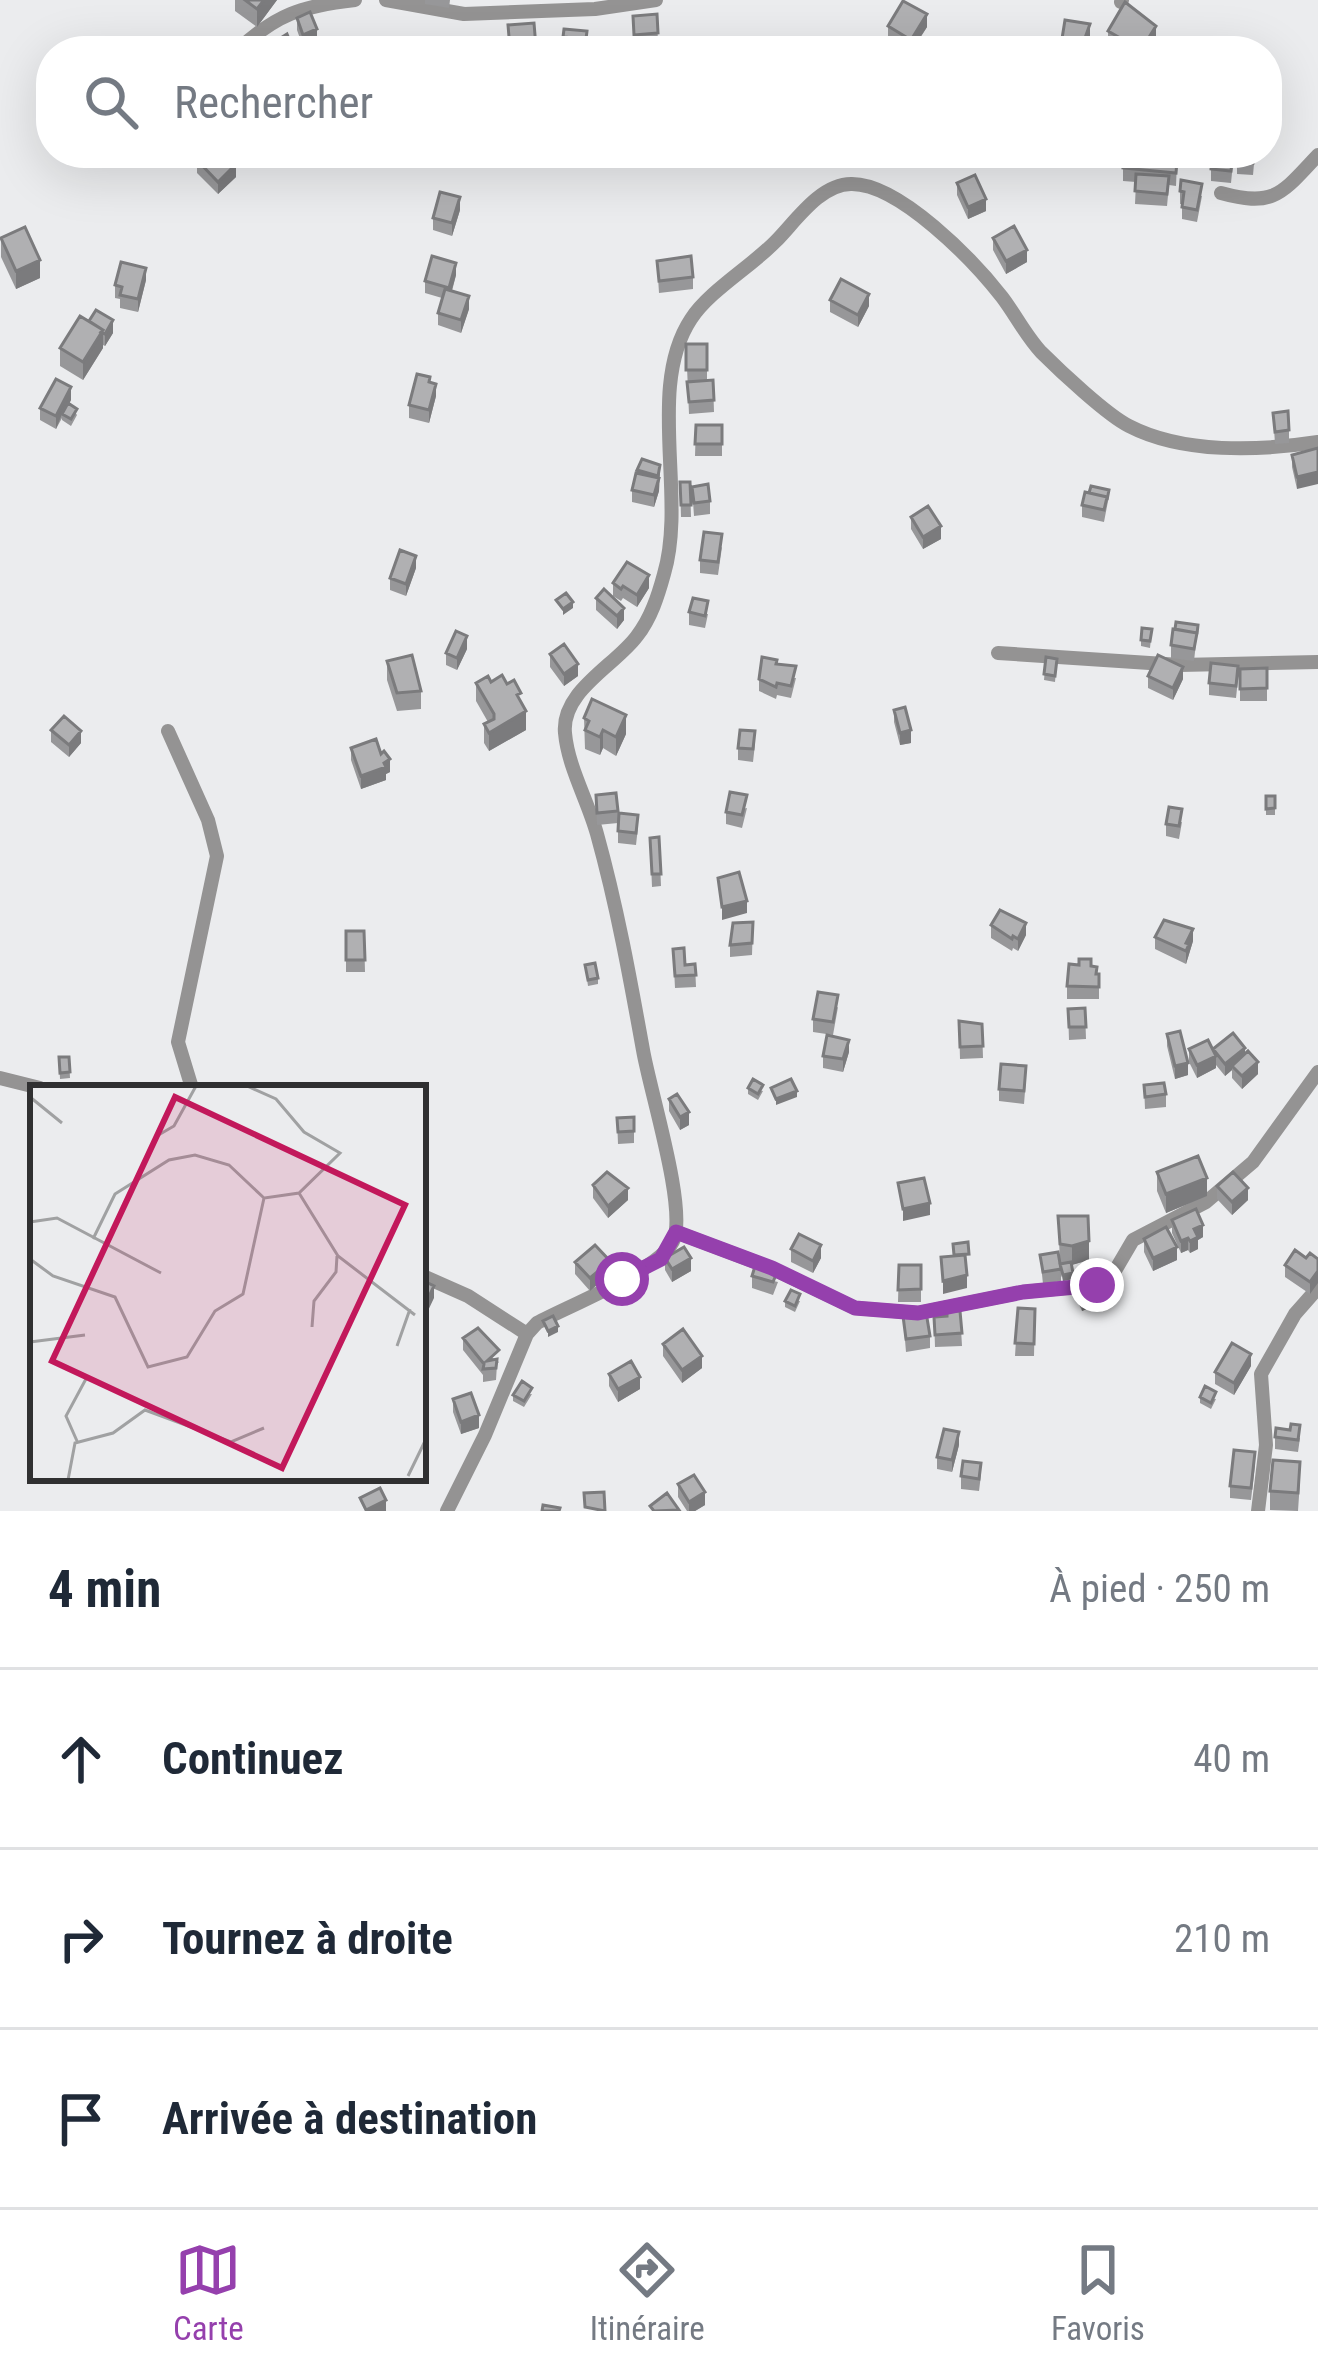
<!DOCTYPE html>
<html lang="fr">
<meta charset="utf-8">
<style>
body{margin:0;font-family:"Roboto Condensed",sans-serif;background:#f6f6f7;color:#1f2937}
.stop{position:absolute;width:36px;height:36px;margin:-27px;border:9px solid #9540ad;border-radius:50%;background:#fff}
.stop.end{background:#9540ad;border-color:#fff;box-shadow:0 3px 12px #0008}
.list{margin:0;padding:0;list-style:none}
h2{display:flex;justify-content:space-between;align-items:center;height:156px;margin:0;padding:0 48px;font-size:51px}
h2 small{font-size:39px;font-weight:400;color:#747a83}
.list li{display:grid;grid-template-columns:78px 1fr auto;gap:36px;align-items:center;box-sizing:border-box;height:180px;padding:0 48px;border-top:3px solid #e0e1e3}
.list b{display:block;font-size:45px;white-space:nowrap}
.list em{font-size:39px;font-style:normal;color:#747a83}
.icon{flex:none;width:66px;height:66px;fill:none;stroke:currentColor;stroke-width:2;stroke-linecap:round;stroke-linejoin:round}
.map{position:relative;flex:none;width:1318px;height:1511px;overflow:hidden}
.search{position:absolute;background:#fff;box-shadow:0 12px 48px #0002;left:36px;right:36px;top:36px;height:132px;display:flex;align-items:center;gap:30px;box-sizing:border-box;padding:0 42px;border-radius:48px;color:#747a83;font-size:45px}
.sheet{height:696px;background:#fff}
nav{display:flex;justify-content:space-around;align-items:center;box-sizing:border-box;height:168px;border-top:3px solid #e0e1e3;background:#fff;font-size:33px;color:#747a83}
nav a{display:grid;justify-items:center;gap:6px}
nav .on{color:#9540ad}
.map>svg:first-child{display:block}
.lines{fill:none;stroke-linecap:round;stroke-linejoin:round}
.street{stroke:#949393;stroke-width:14}
.wall{fill:#979799}
.shaded-wall{fill:#7b7b7d}
.building{fill:#b0b0b2;stroke:#7b7b7d;stroke-width:3}
.route{stroke:#9540ad;stroke-width:15}
.inset-road{fill:none;stroke:#a0a1a2;stroke-width:3}
.view{fill:#c2185b;fill-opacity:0.15;stroke:#c2185b;stroke-width:6}
.inset-edge{fill:none;stroke:#303031;stroke-width:6}
</style>
<div class="map">
<svg width="1318" height="1511" viewBox="0 0 1318 1511">
<rect width="100%" height="100%" fill="#ebecee"/>
<g class="lines">
<path class="street" d="M386,0L464,14L595,9L656,0
M1121,2L1122,0
M237,51C276,14 302,6 355,0
M1221,193C1275,208 1282,193 1318,155
M998,653L1180,665L1318,662
M168,731L208,820L217,856L178,1042L192,1088
M0,1078L40,1088
M676,1232L771,1268L855,1308L918,1313L1023,1292L1097,1285L1116,1269L1133,1240L1206,1202L1253,1162L1318,1072
M423,1276L468,1296L527,1334
M447,1511L485,1435L527,1334L537,1323C568,1306 663,1269 674,1239C686,1205 650,1091 643,1050C630,978 617,906 597,834C588,801 568,767 565,733C561,691 616,665 637,636C651,618 658,596 664,574C687,497 646,387 691,319C709,291 752,266 776,241C795,222 820,184 851,184C899,183 974,261 1002,297C1015,314 1026,336 1041,352C1060,371 1107,415 1129,426C1183,454 1259,451 1318,442
M1258,1511L1266,1445L1261,1374L1295,1314L1318,1288"/>
</g>
<path class="wall" d="M235,0H277L257,27L235,11Z
M425,0H450L449,8L425,4Z
M657,14L658,45L634,47L633,16Z
M297,18L317,41L303,47L297,30Z
M508,25L536,47V51H509Z
M888,26L927,27L912,51H909L888,39Z
M564,29L587,31L586,45L563,43Z
M1108,31L1156,44L1152,51H1111L1108,49Z
M1234,153L1231,183L1211,181V169Z
M1237,153H1255L1253,175L1237,174Z
M1157,159L1177,161L1176,186L1169,185L1167,206L1135,204L1136,182L1123,181V168Z
M197,160L236,177L218,194L197,173Z
M957,183L986,211L968,219L957,195Z
M1180,191L1202,196L1197,222L1182,219V204H1180Z
M460,210L452,236L433,230V218Z
M1,238L40,278L16,289L1,257Z
M993,238L1027,262L1006,274L993,250Z
M657,261L693,277V289L659,293Z
M456,275L452,291L469,309L461,333L438,325V313L442,298L425,293V281Z
M146,280L138,312L120,308V299L115,298V285Z
M830,300L869,306L858,327L830,312Z
M89,321L113,333L105,346L103,345V348L83,380L60,366V348Z
M686,344H707V380H713L714,412L689,414Z
M430,382L436,396L429,423L409,418V405Z
M71,400L69,404L77,415L71,426L62,420V418L56,429L40,420V408Z
M1273,413L1289,430V443L1275,444Z
M696,425H722V456H695Z
M1318,448L1297,489L1292,467V455Z
M660,465L659,491L654,507L632,502V490L637,470Z
M680,482H690L691,517H681Z
M692,487L710,501V514L694,516Z
M1109,496L1104,522L1082,517V505Z
M911,517L941,539L923,549L911,529Z
M722,547L718,575L700,573V560Z
M416,568L406,596L390,590V578Z
M613,583L649,588L637,607L623,598L621,601L613,596Z
M596,598L624,620L617,629L596,610Z
M689,612L708,614L705,628L689,625Z
M1198,625L1194,661L1171,658V645Z
M1152,629L1150,648L1141,646V640Z
M467,649L457,670L446,665V653Z
M550,654L578,676L564,686L550,667Z
M1046,657L1057,659L1055,682L1044,680Z
M387,661L421,691V709L397,711L387,680Z
M1267,668V701H1240V669Z
M1148,676L1183,679L1173,700L1148,688Z
M796,678L791,698L777,695L776,699L759,691V679Z
M1238,679L1236,698L1209,695V683Z
M491,682L521,703L526,730L489,751L484,743V724L488,722L476,701V683Z
M894,710L911,743L900,745L894,722Z
M584,718L626,734L616,756L603,748L600,755L585,749Z
M51,730L81,743L69,757L51,742Z
M755,744L753,762L738,760V748Z
M351,748L381,754L390,772L386,774V780L361,789L351,760Z
M596,795L618,811V823L597,825Z
M1266,796H1275V815H1266Z
M747,808L742,828L726,824V812Z
M1182,822L1179,839L1166,836V824Z
M638,827L636,845L618,843V831Z
M659,837L661,886L652,887L650,838Z
M753,922L752,955L730,957V945Z
M991,925L1026,935L1018,951L1013,948L1012,951L991,938Z
M346,931H364L365,972H346Z
M1155,937L1193,941L1186,964L1155,949Z
M673,949L685,965L695,964L696,987L675,988Z
M585,965L598,978V984L588,986Z
M1079,965L1091,966L1096,974H1099V999H1067V986Z
M838,1007L833,1035L813,1032V1019Z
M1085,1008L1086,1039L1069,1040L1068,1009Z
M959,1021L982,1024L983,1058L960,1059Z
M1167,1034L1188,1075L1175,1079L1167,1046Z
M1189,1049L1245,1054L1258,1074L1242,1089L1232,1078V1070L1225,1076L1216,1065V1068L1197,1078L1189,1062Z
M849,1052L843,1072L823,1068V1056Z
M59,1057H69L70,1078L60,1079Z
M1026,1079L1024,1104L999,1101V1089Z
M1144,1085L1166,1094V1107L1145,1109Z
M748,1088L763,1091L758,1100L748,1094Z
M669,1099L689,1125L680,1130L669,1111Z
M634,1117V1143L618,1144L617,1118Z
M1157,1172L1207,1196L1166,1213L1157,1191Z
M593,1185L628,1200L608,1218L593,1198Z
M1217,1186L1248,1200L1232,1215L1217,1199Z
M1058,1216L1089,1260L1071,1265L1073,1279L1063,1281L1061,1274V1281L1043,1284L1040,1255L1061,1264L1064,1263H1060Z
M1172,1220L1203,1237L1198,1240V1249L1190,1253L1188,1250L1181,1253L1172,1233Z
M1144,1239L1177,1260L1153,1271L1144,1252Z
M791,1249L821,1258L813,1273L791,1262Z
M665,1258L691,1271L672,1282L665,1270Z
M1306,1258L1318,1259L1310,1294L1285,1277V1265Z
M575,1262L610,1273L590,1291L575,1274Z
M899,1265H921V1302H898Z
M752,1276L778,1282L773,1295L752,1288Z
M1076,1286L1096,1305L1082,1311L1076,1298Z
M617,1288L636,1298L627,1305L617,1294Z
M785,1301H800L795,1312L785,1307Z
M1018,1308L1035,1309L1034,1356H1015Z
M960,1311L962,1346L935,1347L934,1317L947,1316Z
M903,1316L930,1336V1348L906,1352Z
M463,1338L499,1362L497,1364L496,1380L483,1382V1375L463,1350Z
M663,1344L702,1368L682,1383L663,1356Z
M1251,1366L1234,1395L1215,1384V1372Z
M609,1374L640,1389L618,1402L609,1386Z
M532,1394L524,1407L513,1401V1395Z
M1200,1397L1216,1399L1211,1409L1200,1403Z
M453,1399L479,1428L461,1434L453,1412Z
M1290,1430L1300,1438L1298,1452L1275,1449V1437Z
M959,1445L952,1472L937,1469V1457Z
M1255,1465L1251,1500L1230,1498V1486Z
M981,1475L979,1491L961,1489V1476Z
M1300,1481L1298,1511L1270,1510V1491Z
M678,1484L705,1505L695,1511H687L678,1497Z"/>
<path class="shaded-wall" d="M264,0H277L257,27V9Z
M927,14V27L911,51V40Z
M1090,24V37L1085,51H1081Z
M1156,26V44L1152,51H1141Z
M317,29V41L303,47V35Z
M236,164V177L218,194V182Z
M460,197V210L452,236V223Z
M986,199V211L968,219V207Z
M1027,250V262L1006,274V261Z
M40,260V278L16,289V271Z
M456,263V275L449,300V288Z
M146,268V280L138,312V299Z
M869,294V306L858,327V315Z
M469,296V309L461,333V320Z
M113,320V333L105,346V334Z
M103,330V348L83,380V362Z
M436,384V396L429,423V410Z
M71,387V400L63,415L62,414L56,429V416Z
M660,465L659,491L654,507V495Z
M1318,472V484L1297,489V477Z
M941,526V539L923,549V537Z
M416,556V568L406,596V584Z
M649,575V588L637,607V595Z
M573,602V608L563,615V609Z
M624,608V620L617,629V616Z
M467,636V649L457,670V658Z
M578,664V676L564,686V674Z
M1183,667V679L1173,700V688Z
M526,711V730L489,751V733Z
M626,715V734L616,756V737Z
M603,730V748L600,755V737Z
M911,730V743L900,745V733Z
M81,731V743L69,757V745Z
M390,759V772L386,774V780L361,789V776Z
M747,901V913L722,920V907Z
M1026,923V935L1018,951V939Z
M1193,929V941L1186,964V943Z
M849,1040V1052L843,1072V1059Z
M1245,1048V1061L1232,1066V1070L1225,1076V1064Z
M1216,1056V1068L1197,1078V1065Z
M1258,1062V1074L1242,1089V1076Z
M1188,1063V1075L1175,1079V1066Z
M797,1091V1097L776,1105V1099Z
M689,1112V1125L680,1130V1117Z
M1207,1178V1196L1166,1213V1194Z
M628,1188V1200L608,1218V1206Z
M1248,1188V1200L1232,1215V1202Z
M930,1203V1215L903,1221V1209Z
M1203,1225V1237L1198,1240V1249L1190,1253V1241L1194,1229Z
M1188,1238V1250L1181,1253V1241Z
M1089,1241V1260L1072,1265V1246Z
M821,1245V1258L813,1273V1261Z
M1177,1247V1260L1153,1271V1258Z
M691,1258V1271L672,1282V1269Z
M610,1261V1273L590,1291V1278Z
M1318,1271V1283L1310,1294V1282Z
M1073,1273V1279L1063,1281V1275Z
M967,1275V1288L943,1294V1281Z
M434,1286V1298L425,1317V1305Z
M1096,1293V1305L1082,1311V1299Z
M558,1326V1332L548,1337V1331Z
M1251,1354V1366L1234,1395V1383Z
M702,1356V1368L682,1383V1370Z
M640,1377V1389L618,1402V1389Z
M479,1415V1428L461,1434V1422Z
M959,1432V1445L952,1472V1460Z
M705,1492V1505L695,1511H689V1502Z
M386,1500V1511H366V1510Z"/>
<path class="building" d="M245,0H264L257,9Z
M903,1L927,14L911,40L888,26Z
M1125,2L1156,26L1141,50L1108,31Z
M310,12L317,29L303,35L297,18Z
M657,14L658,33L634,35L633,16Z
M1065,20L1090,24L1081,49L1072,48V51H1060Z
M534,23L536,47L510,49L508,25Z
M564,29L587,31L586,39L563,37Z
M287,34L294,51H260Z
M204,153H226L236,164L218,182L197,160Z
M1140,153H1157V159L1177,161L1176,173L1123,168L1124,156L1140,158Z
M1212,153H1233L1231,171L1211,169Z
M1237,153H1254L1253,163L1237,161Z
M1136,174L1169,176L1167,194L1135,191Z
M975,175L986,199L968,207L957,183Z
M1181,180L1202,184L1197,210L1182,207L1184,192L1180,191Z
M440,192L460,197L452,223L433,218Z
M1014,226L1027,250L1006,261L993,238Z
M25,227L40,260L16,271L1,238Z
M432,256L456,263L449,288L425,281Z
M691,256L693,277L659,281L657,261Z
M121,262L146,268L138,299L120,295L122,287L115,285Z
M841,279L869,294L858,315L830,300Z
M445,289L469,296L461,320L438,313Z
M96,310L113,320L105,334L101,332L103,330L89,321Z
M80,316L103,330L83,362L60,348Z
M686,344H707V370H686Z
M417,374L430,377L429,382L436,384L429,410L409,405Z
M56,379L71,387L56,416L40,408Z
M713,380L714,400L689,402L687,382Z
M68,403L77,409L71,419L62,414Z
M1288,411L1289,430L1275,432L1273,413Z
M696,425H722V444H695Z
M1318,448V472L1297,477L1292,455Z
M642,459L660,465L658,476L637,470Z
M636,473L659,478L654,495L632,490Z
M680,482H690L691,505H681Z
M708,484L710,501L694,503L692,487Z
M1091,486L1109,490L1107,500V497L1089,493Z
M1085,492L1107,497L1104,510L1082,505Z
M928,506L941,526L923,537L911,517Z
M704,532L722,534L718,562L700,560Z
M400,550L416,556L406,584L390,578Z
M627,562L649,575L637,595L623,586L621,589L613,583Z
M604,589L624,608L617,616L596,598Z
M566,593L573,602L563,609L556,600Z
M693,598L708,601L705,616L689,612Z
M1176,622L1198,625L1197,634V633L1175,629Z
M1142,628L1152,629L1150,641L1141,640Z
M1173,629L1197,633L1194,649L1171,645Z
M456,631L467,636L457,658L446,653Z
M564,644L578,664L564,674L550,654Z
M412,655L421,691L397,693L387,661Z
M1158,655L1183,667L1173,688L1148,676Z
M762,657L777,660L776,664L796,666L791,686L777,683L776,687L759,679Z
M1046,657L1057,659L1055,676L1044,674Z
M1211,663L1238,666L1236,686L1209,683Z
M1267,668V688L1240,689V669Z
M502,675L507,684L514,680L521,693L517,695L526,711L489,733L484,724L494,719V714L476,683L488,676L491,682Z
M592,699L626,715L616,737L603,730L600,737L585,730L589,721L584,718Z
M905,707L911,730L900,733L894,710Z
M64,716L81,731L69,745L51,730Z
M740,730L755,731L753,749L738,748Z
M376,739L381,754L384,751L390,759L384,763L386,767L361,776L351,748Z
M730,792L747,795L742,815L726,812Z
M616,793L618,811L597,813L596,795Z
M1266,796H1275V808L1266,809Z
M1169,807L1182,809L1179,826L1166,824Z
M619,813L638,815L636,833L618,831Z
M659,837L661,874H652L650,838Z
M739,872L747,901L722,907L718,878Z
M1000,910L1026,923L1018,939L1013,936L1012,939L991,925Z
M1164,920L1193,929L1186,943L1189,944L1186,951L1155,937Z
M753,922L752,943L730,945L733,923Z
M346,931H364L365,960H346Z
M684,948L685,965L695,964L696,975L675,976L673,949Z
M1079,959H1091V966L1097,967L1096,974H1099V987L1067,986L1069,964L1079,965Z
M595,963L598,978L588,980L585,965Z
M818,992L838,995L833,1022L813,1019Z
M1085,1008L1086,1027H1069L1068,1009Z
M959,1021L982,1024L983,1046L960,1047Z
M1180,1031L1188,1063L1175,1066L1167,1034Z
M1233,1033L1245,1048L1225,1064L1213,1049Z
M827,1035L849,1040L843,1059L823,1056Z
M1208,1040L1216,1056L1197,1065L1189,1049Z
M1248,1051L1258,1062L1242,1076L1232,1066Z
M59,1057H69L70,1072L60,1073Z
M1001,1064L1026,1066L1024,1091L999,1089Z
M753,1079L763,1085L758,1094L748,1088Z
M791,1079L797,1091L776,1099L771,1088Z
M1164,1083L1166,1094L1145,1097L1144,1085Z
M677,1094L689,1112L680,1117L669,1099Z
M634,1117V1131L618,1132L617,1118Z
M1198,1156L1207,1178L1166,1194L1157,1172Z
M607,1172L628,1188L608,1206L593,1185Z
M1233,1172L1248,1188L1232,1202L1217,1186Z
M924,1178L930,1203L903,1209L898,1183Z
M1196,1209L1203,1225L1194,1229L1198,1237L1190,1241L1188,1238L1181,1241L1172,1220Z
M1058,1216H1088L1089,1241L1072,1246L1060,1244Z
M1166,1227L1177,1247L1153,1258L1144,1239Z
M799,1234L821,1245L813,1261L791,1249Z
M968,1242L969,1254L954,1255L953,1244Z
M595,1245L610,1261L590,1278L575,1262Z
M684,1247L691,1258L672,1269L665,1258Z
M1295,1250L1306,1258L1310,1253L1318,1259V1271L1310,1282L1285,1265Z
M1058,1252L1061,1269L1043,1272L1040,1255Z
M965,1255L967,1275L943,1281L941,1257Z
M1071,1262L1073,1273L1063,1275L1060,1264Z
M756,1263L778,1270L773,1282L752,1276Z
M899,1265H921V1289L898,1290Z
M1090,1279L1096,1293L1082,1299L1076,1286Z
M424,1281L434,1286L425,1305L423,1304Z
M626,1281L636,1292L627,1299L617,1288Z
M791,1290L800,1294L795,1306L785,1301Z
M1018,1308L1035,1309L1034,1344L1015,1343Z
M947,1311H960L962,1333L935,1335L934,1317L947,1316Z
M926,1312L930,1336L906,1339L903,1316Z
M553,1316L558,1326L548,1331L543,1321Z
M478,1328L499,1350L487,1361L497,1359L496,1368L483,1369L484,1364L463,1338Z
M683,1329L702,1356L682,1370L663,1344Z
M1232,1343L1251,1354L1234,1383L1215,1372Z
M631,1361L640,1377L618,1389L609,1374Z
M522,1381L532,1388L524,1401L513,1395Z
M1205,1386L1216,1392L1211,1403L1200,1397Z
M471,1393L479,1415L461,1422L453,1399Z
M1291,1424L1300,1425L1298,1440L1275,1437L1276,1428L1290,1430Z
M944,1429L959,1432L952,1460L937,1457Z
M1234,1450L1255,1452L1251,1488L1230,1486Z
M1273,1460L1300,1462L1298,1493L1270,1491Z
M963,1461L981,1463L979,1479L961,1476Z
M694,1475L705,1492L689,1502L678,1484Z
M380,1488L386,1500L366,1510L360,1498Z
M604,1492L605,1511L585,1507L584,1493Z
M667,1493L679,1510L654,1511L650,1506Z
M543,1505L560,1508L559,1511H542Z"/>
<g class="lines">
<path class="route" d="M622,1279L661,1259L676,1232L772,1268L855,1308L918,1313L1023,1292L1097,1285"/>
</g>
<g transform="translate(30 1085)">
<rect width="396" height="396" fill="#ebecee"/>
<path class="inset-road" d="M0,12L32,38M125,52L144,41L166,1M269,108L308,171L385,230M0,137L27,133L131,188M63,154L85,109L139,75L165,70L199,80L234,113M0,174L23,191L85,212L118,282L157,272L185,226L213,209L234,113L269,108L310,68L274,47L246,14L217,1M282,242L284,216L306,187L307,171M0,257L55,250M367,261L380,224M47,356L36,331L57,292M378,391L396,354M38,395L45,358L83,348L115,325L201,357L234,343"/>
<path class="view" d="M145,12L375,120L252,383L22,276Z"/>
<rect width="396" height="396" class="inset-edge"/>
</g>
</svg>
<div class="stop" style="left:622px;top:1279px"></div>
<div class="stop end" style="left:1097px;top:1285px"></div>
<div class="search"><svg class="icon" aria-label="search" viewBox="0 0 24 24"><circle cx="10" cy="10" r="6"/><path d="M15 15l6 6"/></svg>Rechercher</div>
</div>
<section class="sheet">
<h2>4 min<small>À pied · 250 m</small></h2>
<ul class="list">
<li><svg class="icon" aria-label="ahead" viewBox="0 0 24 24"><path d="M12 20V5M6 11l6-6 6 6"/></svg><div><b>Continuez</b></div><em>40 m</em></li>
<li><svg class="icon" aria-label="right" viewBox="0 0 24 24"><path d="M7 20v-9h11M14 6l5 5-5 5"/></svg><div><b>Tournez à droite</b></div><em>210 m</em></li>
<li><svg class="icon" aria-label="arrive" viewBox="0 0 24 24"><path d="M6 21V4h12l-3 4 3 4H6"/></svg><div><b>Arrivée à destination</b></div></li>
</ul>
</section>
<nav>
<a class="on"><svg class="icon" aria-label="map" viewBox="0 0 24 24"><path d="M3 6l6-2 6 2 6-2v14l-6 2-6-2-6 2zM9 4v14M15 6v14"/></svg>Carte</a>
<a><svg class="icon" aria-label="directions" viewBox="0 0 24 24"><path d="M12 3l9 9-9 9-9-9zM9 14v-3h6M13 9l2 2-2 2"/></svg>Itinéraire</a>
<a><svg class="icon" aria-label="saved" viewBox="0 0 24 24"><path d="M7 4h10v16l-5-4-5 4z"/></svg>Favoris</a>
</nav>
